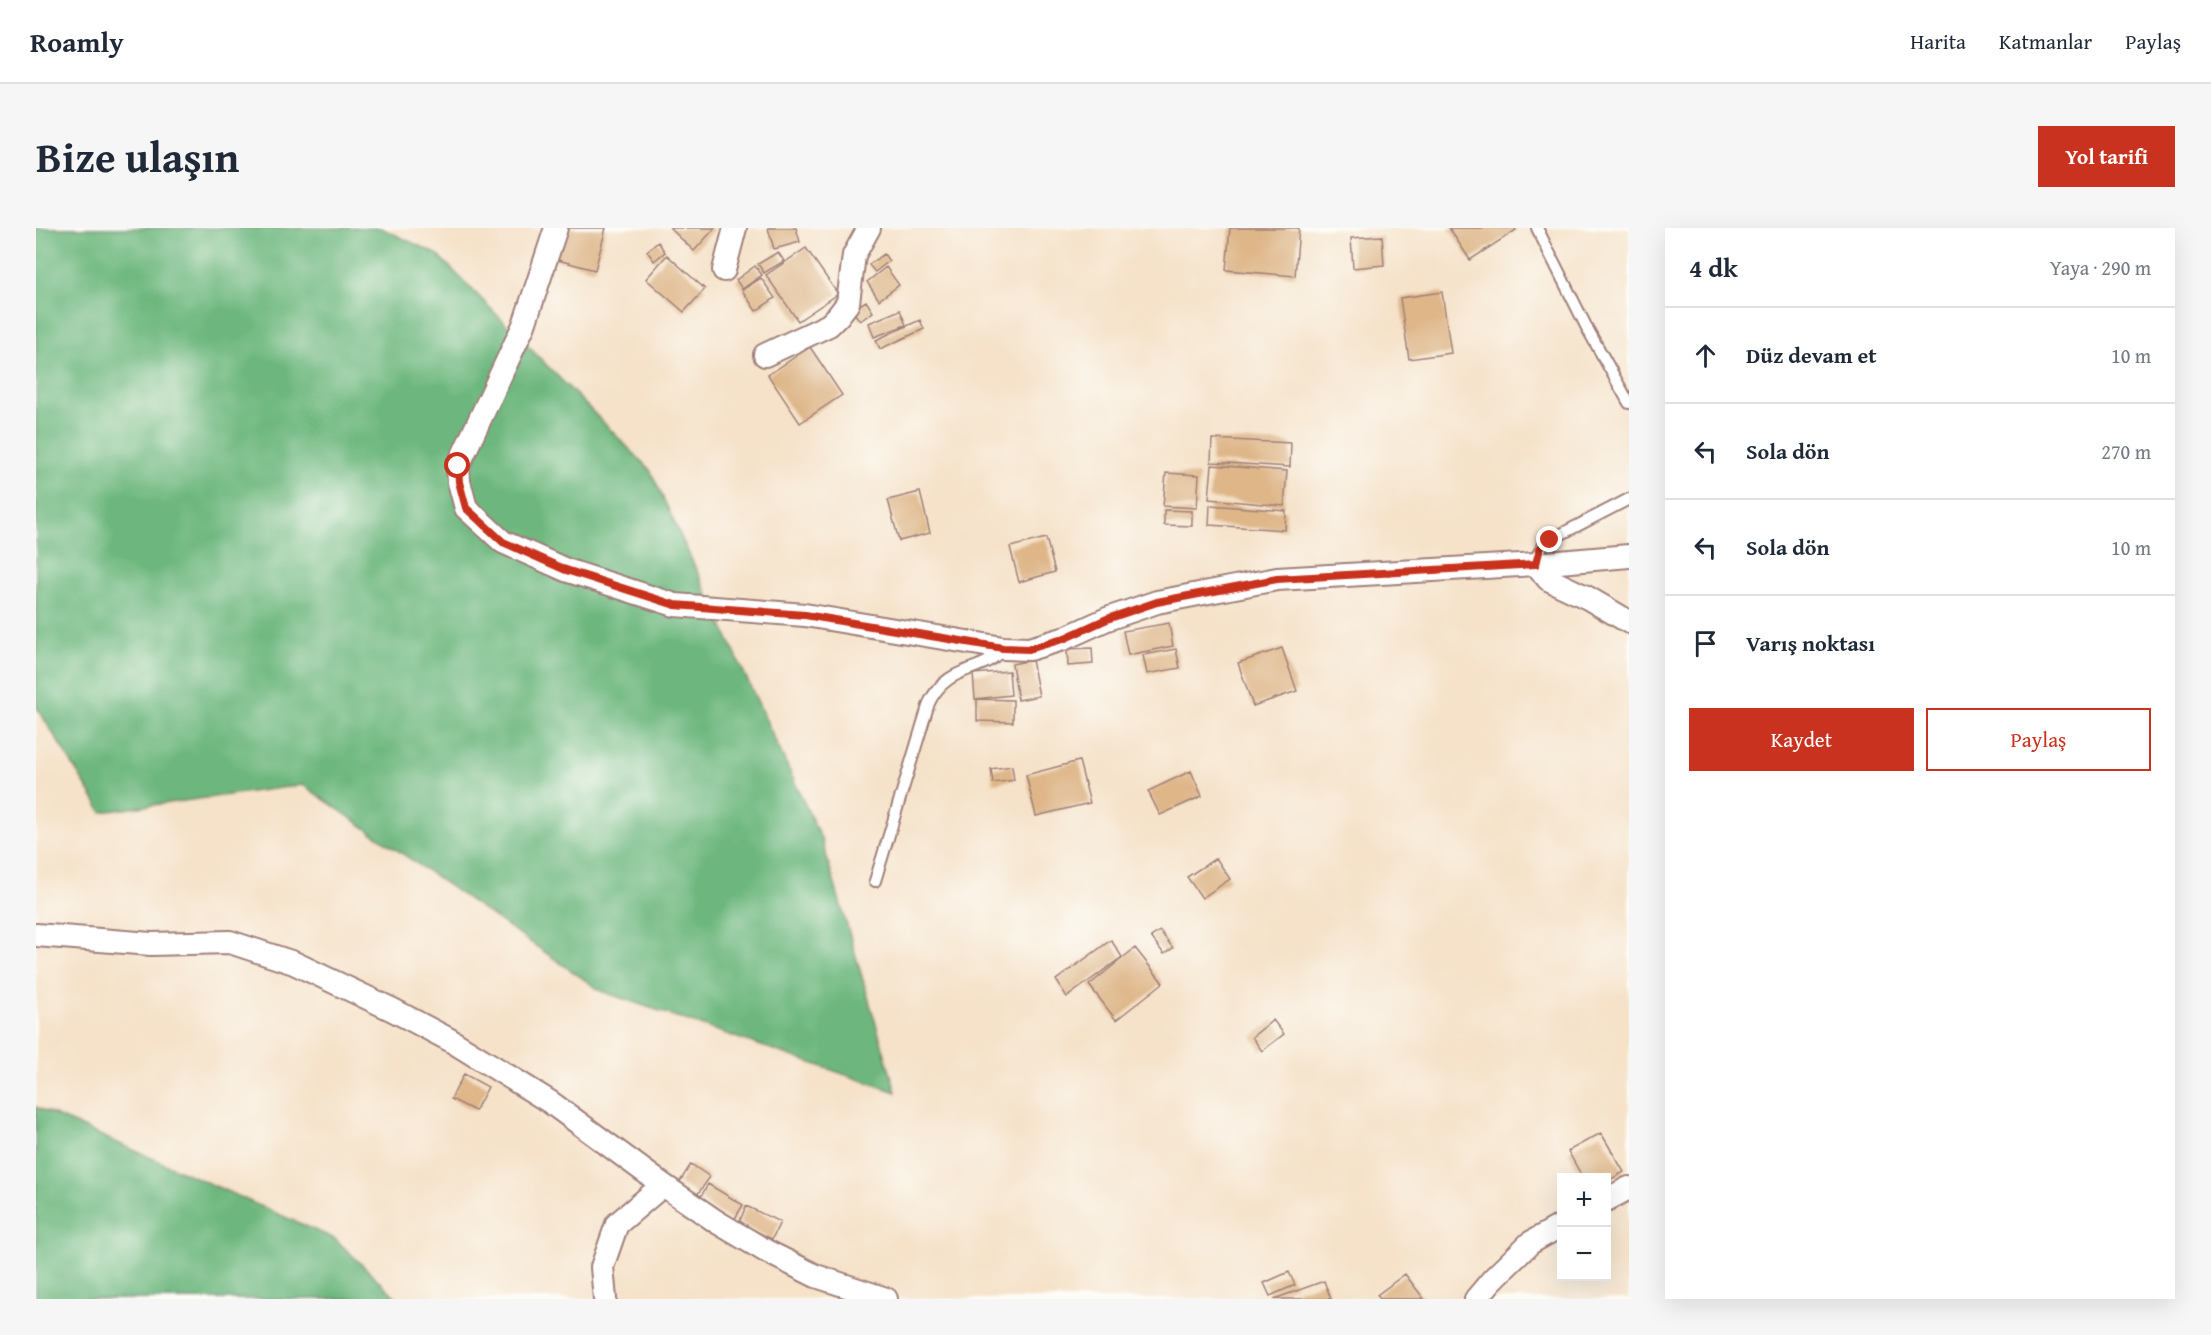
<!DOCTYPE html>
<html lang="tr">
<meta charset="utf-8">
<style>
body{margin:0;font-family:"Gentium Book Plus",serif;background:#f6f6f7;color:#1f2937}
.controls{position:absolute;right:18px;bottom:18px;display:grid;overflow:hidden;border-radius:0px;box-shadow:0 6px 24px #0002}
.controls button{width:54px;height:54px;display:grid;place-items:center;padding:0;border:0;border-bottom:2px solid #e0e1e3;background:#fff;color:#1f2937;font:30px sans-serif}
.stop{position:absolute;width:18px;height:18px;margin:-14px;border:4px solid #c8321e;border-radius:50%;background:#fff}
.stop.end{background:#c8321e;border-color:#fff;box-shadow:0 2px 6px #0008}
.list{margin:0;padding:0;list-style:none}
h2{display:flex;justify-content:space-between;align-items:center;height:78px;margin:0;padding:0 24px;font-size:26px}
h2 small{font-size:20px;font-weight:400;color:#747a83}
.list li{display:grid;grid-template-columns:39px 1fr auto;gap:18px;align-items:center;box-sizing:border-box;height:96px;padding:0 24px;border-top:2px solid #e0e1e3}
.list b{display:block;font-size:22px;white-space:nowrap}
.list em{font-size:20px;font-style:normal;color:#747a83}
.actions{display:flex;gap:12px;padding:18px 24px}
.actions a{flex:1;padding:14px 0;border:2px solid #c8321e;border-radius:0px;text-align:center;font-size:21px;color:#c8321e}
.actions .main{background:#c8321e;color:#fff}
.icon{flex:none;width:33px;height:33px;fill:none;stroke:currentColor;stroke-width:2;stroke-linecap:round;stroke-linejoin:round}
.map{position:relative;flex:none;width:1593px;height:1071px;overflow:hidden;border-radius:0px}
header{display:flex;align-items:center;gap:36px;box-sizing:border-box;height:84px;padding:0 30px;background:#fff;border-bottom:2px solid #e0e1e3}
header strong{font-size:28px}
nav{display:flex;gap:33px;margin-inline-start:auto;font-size:21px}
.intro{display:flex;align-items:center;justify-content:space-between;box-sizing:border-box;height:144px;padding:0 36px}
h1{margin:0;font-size:42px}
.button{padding:15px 27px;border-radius:0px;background:#c8321e;color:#fff;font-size:21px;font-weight:700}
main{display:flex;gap:36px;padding:0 36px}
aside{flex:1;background:#fff;border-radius:0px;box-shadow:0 6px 24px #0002}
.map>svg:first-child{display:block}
.forest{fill:#6db77e;stroke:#5c6b54;stroke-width:1.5}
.building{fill:#deb688}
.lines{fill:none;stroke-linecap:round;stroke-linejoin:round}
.service-casing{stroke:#a0807a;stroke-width:14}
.minor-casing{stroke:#a0807a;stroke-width:26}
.service{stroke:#fff;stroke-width:10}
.minor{stroke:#fff;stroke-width:22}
.route{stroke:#c8321e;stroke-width:8}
</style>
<header>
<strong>Roamly</strong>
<nav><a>Harita</a><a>Katmanlar</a><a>Paylaş</a></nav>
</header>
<div class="intro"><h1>Bize ulaşın</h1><a class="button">Yol tarifi</a></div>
<main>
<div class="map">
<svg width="1593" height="1071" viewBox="0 0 1593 1071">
<rect width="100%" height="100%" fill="#fdfcf7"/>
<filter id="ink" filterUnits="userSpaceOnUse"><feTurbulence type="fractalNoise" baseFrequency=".0167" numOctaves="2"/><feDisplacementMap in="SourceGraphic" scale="12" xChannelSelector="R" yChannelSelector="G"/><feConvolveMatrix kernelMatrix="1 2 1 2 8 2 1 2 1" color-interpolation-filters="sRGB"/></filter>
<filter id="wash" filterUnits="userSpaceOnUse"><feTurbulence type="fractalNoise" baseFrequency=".008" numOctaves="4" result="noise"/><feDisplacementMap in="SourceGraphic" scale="24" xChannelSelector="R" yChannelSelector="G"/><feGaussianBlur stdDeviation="1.35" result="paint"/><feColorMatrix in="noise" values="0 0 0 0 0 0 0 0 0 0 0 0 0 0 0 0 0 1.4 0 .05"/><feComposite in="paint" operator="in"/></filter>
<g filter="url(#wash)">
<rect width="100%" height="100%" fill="#f5e2c9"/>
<path class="forest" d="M0,0H345L401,26L614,242L786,613L860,864L565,763L267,557L66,584L0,478Z
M0,879L299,1011L362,1071H0Z"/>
<g id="blocks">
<path class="building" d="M526,0H570L559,42L518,31Z
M634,0H679L658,23Z
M732,0H760L764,14L738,21Z
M1194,0H1263L1259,48L1190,42Z
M1413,0H1479L1480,2L1434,32Z
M1346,8L1348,37L1317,40L1315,10Z
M622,14L629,24L618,33L611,23Z
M770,20L802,66L762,93L730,47Z
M742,24L748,33L728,45L722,36Z
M848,26L853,33L839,44L833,37Z
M631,27L669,61L648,84L610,51Z
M719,38L726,47L706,61L700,52Z
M850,39L863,57L843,72L831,54Z
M725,50L739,70L720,83L706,62Z
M1406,64L1415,125L1373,131L1364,70Z
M830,73L837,84L824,93L816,82Z
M864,82L870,97L838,109L833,95Z
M884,92L888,101L844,121L840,112Z
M774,119L806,167L764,195L732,147Z
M1176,211L1255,215L1254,239L1175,234Z
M1176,237L1251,243L1248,278L1173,271Z
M1130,245L1163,247L1161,280L1127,278Z
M884,264L894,305L863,313L852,272Z
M1174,277L1250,283L1249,302L1173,297Z
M1128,282L1156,283V298L1128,297Z
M1010,310L1019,344L983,354L974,319Z
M1133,395L1137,418L1092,427L1087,403Z
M1056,420L1057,436L1032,438L1031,421Z
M1246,420L1261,463L1217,478L1202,435Z
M1140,421L1144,440L1111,446L1107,427Z
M996,432L1003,468L982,472L976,436Z
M973,443L975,467L939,471L937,446Z
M941,471L977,472V494L941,493Z
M1043,533L1054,575L1000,588L990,547Z
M976,538L978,552L957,555L955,541Z
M1155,543L1166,568L1124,587L1112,563Z
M1180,630L1194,651L1166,670L1151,649Z
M1124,703L1137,720L1128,726L1115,709Z
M1075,712L1086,729L1031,769L1020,752Z
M1099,720L1127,755L1080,792L1053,757Z
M1237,792L1248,806L1226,823L1216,809Z
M428,846L452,859L439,883L415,871Z
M1565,905L1588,944L1570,954V950H1547L1532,923Z
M655,936L674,949L661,967L643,955Z
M672,956L707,977L697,994L663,972Z
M710,978L744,994L736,1011L703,995Z
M1253,1044L1259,1057L1234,1068L1228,1055Z
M1369,1046L1388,1071H1344L1341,1067Z
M1288,1053L1295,1071H1238Z"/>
</g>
</g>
<g filter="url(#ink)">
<use href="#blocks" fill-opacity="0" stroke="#a0807a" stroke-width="1.5"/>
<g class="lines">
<g class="service-casing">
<path id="service" d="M1501,0L1551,100L1593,175
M1500,336L1501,328L1508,315L1593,271
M839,653L893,475C913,434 948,447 967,420"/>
</g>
<g class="minor-casing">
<path id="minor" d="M520,0L488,97L422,238L423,254L430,280L467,314L530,342L639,377L769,387L967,420L993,421L1027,411L1071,391L1121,374L1241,351L1500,336L1593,328
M688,42L699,0
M729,127L793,97L802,88L812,75L818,27L833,0
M1500,336L1512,351L1552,370L1593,394
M0,707L115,716L194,714L258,735L357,782L414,812L514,874L627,957L681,994L730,1023L780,1048L850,1071
M1570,972L1593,960
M569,1071L566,1039L581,996L627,957
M1440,1071L1456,1052L1494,1015L1526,997"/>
</g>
<use href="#service" class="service"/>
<use href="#minor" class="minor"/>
</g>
</g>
<g class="lines" filter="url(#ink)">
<path class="route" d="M422,238L423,254L430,280L467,314L530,342L639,377L769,387L967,420L993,421L1027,411L1071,391L1121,374L1241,351L1500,336L1504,320L1514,312"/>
</g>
</svg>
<div class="controls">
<button>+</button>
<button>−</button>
</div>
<div class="stop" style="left:422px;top:238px"></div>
<div class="stop end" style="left:1514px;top:312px"></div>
</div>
<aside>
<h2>4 dk<small>Yaya · 290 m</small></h2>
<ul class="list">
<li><svg class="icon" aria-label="ahead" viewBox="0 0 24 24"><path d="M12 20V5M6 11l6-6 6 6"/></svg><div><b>Düz devam et</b></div><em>10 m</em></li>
<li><svg class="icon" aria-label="left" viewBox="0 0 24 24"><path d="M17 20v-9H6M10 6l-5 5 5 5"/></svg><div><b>Sola dön</b></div><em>270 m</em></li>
<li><svg class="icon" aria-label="left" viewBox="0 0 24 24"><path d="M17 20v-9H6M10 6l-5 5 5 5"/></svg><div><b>Sola dön</b></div><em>10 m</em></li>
<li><svg class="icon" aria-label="arrive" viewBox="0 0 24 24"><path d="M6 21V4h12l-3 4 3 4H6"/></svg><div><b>Varış noktası</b></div></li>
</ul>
<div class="actions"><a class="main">Kaydet</a><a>Paylaş</a></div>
</aside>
</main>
